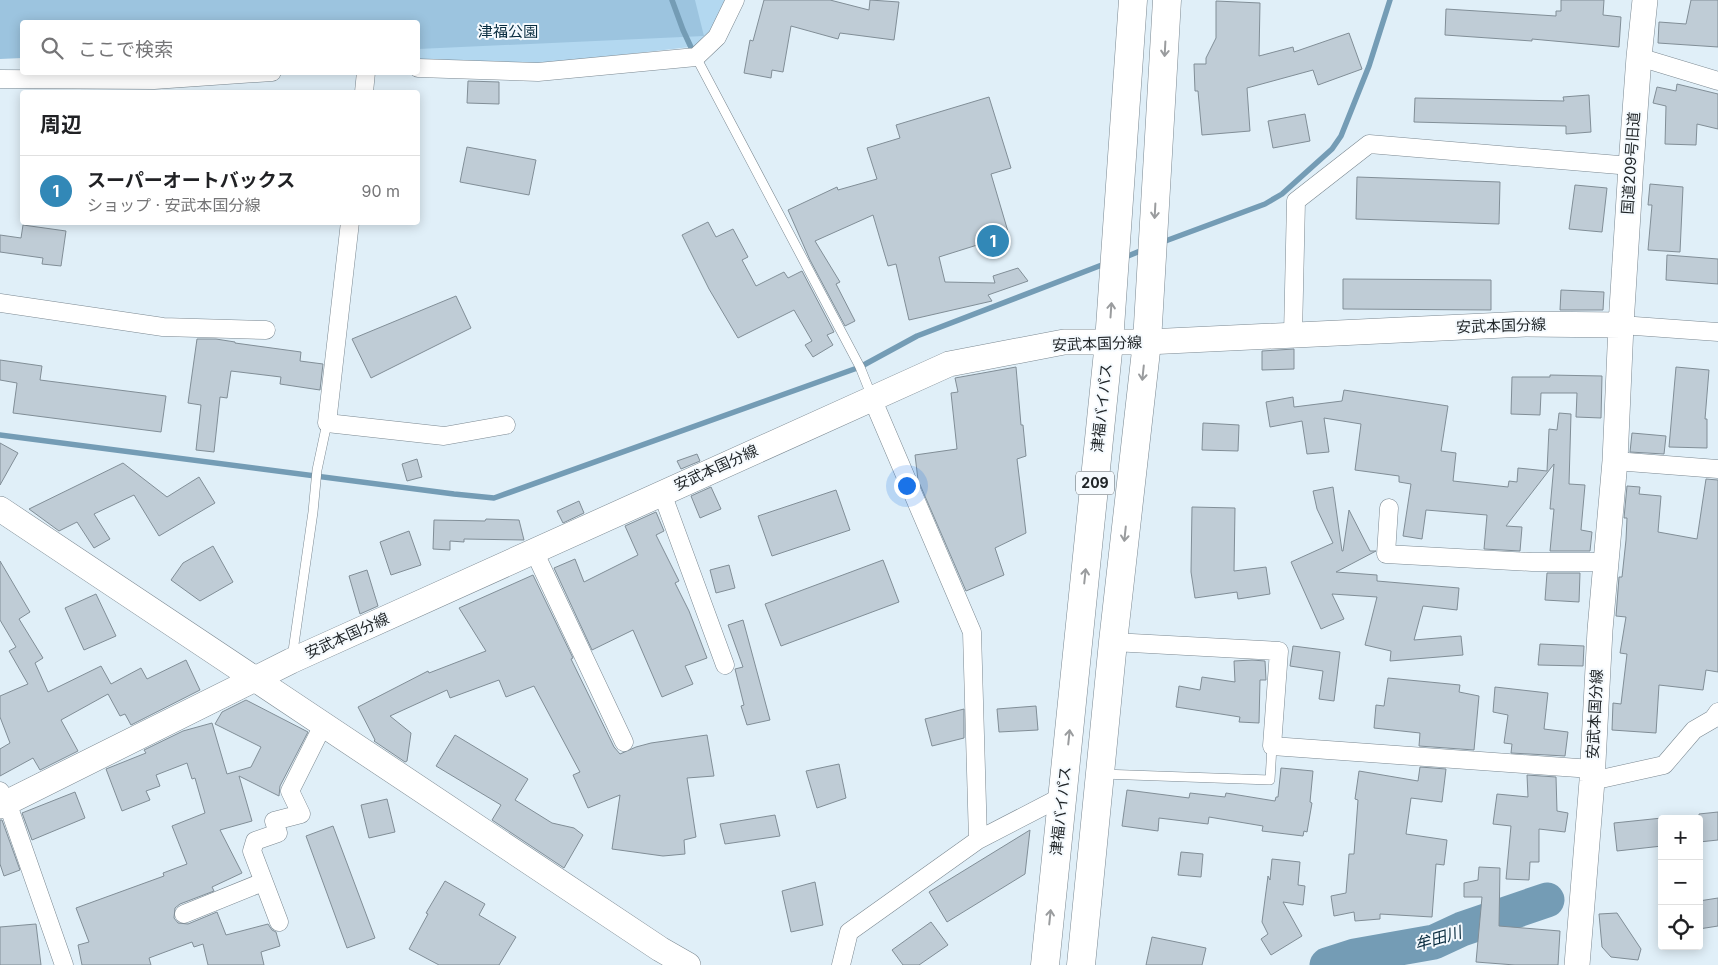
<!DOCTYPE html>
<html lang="ja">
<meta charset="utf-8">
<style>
body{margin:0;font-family:Inter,"Noto Sans JP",sans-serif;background:#f6f6f6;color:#202124}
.controls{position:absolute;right:15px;bottom:15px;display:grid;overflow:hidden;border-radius:5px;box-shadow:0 2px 12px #0003}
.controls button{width:45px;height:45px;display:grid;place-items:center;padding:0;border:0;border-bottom:1px solid #e0e0e0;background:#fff;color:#202124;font:25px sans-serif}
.you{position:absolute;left:906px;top:485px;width:18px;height:18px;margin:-12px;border:4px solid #fff;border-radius:50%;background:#1a73e8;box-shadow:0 0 0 8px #1a73e833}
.badge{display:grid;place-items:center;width:32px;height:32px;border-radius:50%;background:#3288b7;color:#fff;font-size:16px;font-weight:700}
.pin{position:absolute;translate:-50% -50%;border:2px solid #fff;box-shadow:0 1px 5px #0006}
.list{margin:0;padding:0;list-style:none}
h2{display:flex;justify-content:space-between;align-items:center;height:65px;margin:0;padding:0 20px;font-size:21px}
h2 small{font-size:16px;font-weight:400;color:#757577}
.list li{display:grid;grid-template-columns:32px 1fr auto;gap:15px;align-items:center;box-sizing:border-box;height:70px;padding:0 20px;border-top:1px solid #e0e0e0}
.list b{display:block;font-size:19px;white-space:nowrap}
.list p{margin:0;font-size:16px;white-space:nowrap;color:#757577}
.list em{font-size:16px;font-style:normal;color:#757577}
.icon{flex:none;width:28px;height:28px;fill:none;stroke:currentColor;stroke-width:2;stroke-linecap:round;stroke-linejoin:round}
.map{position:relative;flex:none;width:1718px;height:965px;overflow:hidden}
.search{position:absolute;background:#fff;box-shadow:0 2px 12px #0003;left:20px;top:20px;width:400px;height:55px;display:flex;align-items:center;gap:12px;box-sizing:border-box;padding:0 18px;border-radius:5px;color:#757577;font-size:19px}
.panel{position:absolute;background:#fff;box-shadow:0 2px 12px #0003;left:20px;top:90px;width:400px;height:135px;border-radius:5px}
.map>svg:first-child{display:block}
.green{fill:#b3d8f0}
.forest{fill:#9cc4df}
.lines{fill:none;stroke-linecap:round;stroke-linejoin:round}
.stream{stroke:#749cb5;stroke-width:5.5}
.river{stroke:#749cb5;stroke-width:35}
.building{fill:#bfccd6;stroke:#818e97}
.lane-casing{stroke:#7b8891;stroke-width:10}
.street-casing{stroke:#7b8891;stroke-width:19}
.secondary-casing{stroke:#7b8891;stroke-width:26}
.highway-casing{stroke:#7b8891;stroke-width:29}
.lane{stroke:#fff;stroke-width:9}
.street{stroke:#fff;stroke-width:18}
.secondary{stroke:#fff;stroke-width:25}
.highway{stroke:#fff;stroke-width:28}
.oneway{stroke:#9a9c9e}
.labels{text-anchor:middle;stroke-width:4;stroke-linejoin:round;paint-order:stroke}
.shield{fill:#f5fafe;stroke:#5f6468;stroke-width:1}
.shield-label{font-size:14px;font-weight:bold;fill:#1f2427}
.park-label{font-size:15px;fill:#092d40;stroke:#f5fafe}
.street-label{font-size:15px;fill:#1f2427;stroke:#f5fafe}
.water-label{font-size:16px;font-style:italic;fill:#092c3f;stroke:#f5fafe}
</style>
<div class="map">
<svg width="1718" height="965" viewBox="0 0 1718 965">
<rect width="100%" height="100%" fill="#e0eff8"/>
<path class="green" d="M0,0H737L699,46L542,64L418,65V22H22Z"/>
<path class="forest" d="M0,0H695L704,36L418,49V22H22V58L0,59Z"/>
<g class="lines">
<path class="stream" d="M672,0L683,30L695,56
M1160,243L1265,204L1282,194L1332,149L1341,136L1369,66L1390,0
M1123,258L1145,249
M0,435L454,494L494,498L860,367L917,336L1107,263"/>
<path class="river" d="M1327,965L1355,956L1434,942L1462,929L1547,900"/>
</g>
<path class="building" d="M764,0H830L869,10L870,0L899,2L894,40L840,33L838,39L791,26L783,72L772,70L771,78L744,73L750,40L753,41Z
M1561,0H1604L1603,15L1621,17L1619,47L1532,39V41L1445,35L1446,9L1556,16V11H1561Z
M1691,0H1718V47L1658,43L1659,22L1686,24Z
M1216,1L1260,3L1259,56L1293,47L1294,52L1349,33L1362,69L1318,85L1313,70L1247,88L1250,131L1202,135L1198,91H1195L1194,64H1206V58L1216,38Z
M468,81L499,82V104L467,103Z
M1677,84L1718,94V129L1697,124L1696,145L1665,144L1666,106L1653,103L1657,87L1676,91Z
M1589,95L1591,132L1566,134V126L1414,122L1415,98L1564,101L1563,97Z
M989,97L1011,168L991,174L1009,235L939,257L945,282L995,283L993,276L1018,268L1028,281L988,295L992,301L909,320L896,264L888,266L873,215L815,241L840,282L836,284L855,321L845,326L810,260L788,210L837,187L838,190L877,179L867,148L900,138L896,125Z
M1305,114L1310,141L1273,148L1268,121Z
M467,147L536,160L529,195L460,182Z
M1357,177L1500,182L1499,224L1356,219Z
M1650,184L1683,187L1680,252L1648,250L1652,205H1648Z
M1575,185L1607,188L1602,232L1569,229Z
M708,222L716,237L733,229L748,257L742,260L756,286L784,272L788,278L802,271L834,332L827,335L833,345L813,357L805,345L812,341L794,310L738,338L709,289L682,235Z
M23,225L66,231L61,266L42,264L43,258L0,252V235L21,238Z
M1667,255L1718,259V284L1666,280Z
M1343,279L1491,280V310L1343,309Z
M1561,290L1604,292L1603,310H1560Z
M456,296L471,328L371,378L352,339Z
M197,339H216L235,342V343L301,352L300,361L323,364L320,390L280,384L281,377L231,371L227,398L220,397L214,452L196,450L201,405L188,403Z
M1294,349V369L1262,370V351Z
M0,360L42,366L40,380L166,396L161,432L13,413L17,383L0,380Z
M1016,367L1021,425H1023L1026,456L1017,459L1026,533L995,548L1004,575L966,591L918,480L915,455L957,449L951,393L958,392L955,378Z
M1676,367L1709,370L1705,419H1707V448L1669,447Z
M1550,375L1602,376L1601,418L1576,417L1577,393H1541L1540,415L1511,414L1512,377H1550Z
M1344,390L1448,406L1441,451L1456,453L1453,481L1508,487L1509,481L1517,482L1518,468L1547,471L1549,429L1557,430L1559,413L1571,414L1569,484L1585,485L1581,530L1592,532L1590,551H1550L1554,509H1550L1554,464L1506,526L1522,527L1520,551L1484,549L1487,515L1426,510L1422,539L1403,536L1411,484L1399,482V476L1355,470L1361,424L1324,418L1329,452L1307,454L1302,421L1270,427L1266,402L1293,397L1294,407L1342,401Z
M1203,423L1239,425L1238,451L1202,450Z
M1632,433L1666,436L1664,454L1630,452Z
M0,443L18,453L0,485Z
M697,454L700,461L681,469L677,461Z
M417,459L422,477L407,481L402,464Z
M123,463L167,497L199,477L215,503L159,536L134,495L94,514L110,539L94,548L77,522L59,531L29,509Z
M1706,479L1718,480V672L1706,670L1703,690L1659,685L1656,733L1612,730L1613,703L1621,704L1627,654L1620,653L1626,617L1616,616L1619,577H1622L1626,540L1627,518H1624L1627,486L1640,487L1639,494L1661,496L1658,532L1697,539Z
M711,487L721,509L700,518L691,496Z
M1333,487L1342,551H1343L1349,510L1370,551H1376L1336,572L1377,575V581L1459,588L1457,610L1423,606L1414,640L1461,636L1463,655L1390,661L1391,651L1365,645L1377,597L1332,594L1344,619L1321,629L1291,562L1333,543L1317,509L1313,491Z
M836,490L850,530L772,556L758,516Z
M579,501L584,513L563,523L557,511Z
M1192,507L1235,508L1234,571L1266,567L1270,594L1238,599L1237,592L1195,598L1191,572Z
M656,512L664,531L656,535L679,581L675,583L689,611L707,658L685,666L693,684L662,697L633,630L592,650L554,568L575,559L584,582L638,555L625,526Z
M486,519L519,520L524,540L464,539V542L450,541V550L433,549L434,520L485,521Z
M409,531L421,565L391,575L380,542Z
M213,546L233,582L200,601L171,580L183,563Z
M883,560L899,602L781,646L765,604Z
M0,561L30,612L19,619L43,658L35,663L48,692L101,666L111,684L141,668L147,679L186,660L200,690L131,725L125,714L120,716L108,694L61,720L78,751L40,770L33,758L0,776V749L10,743L0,717V696L28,684L9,651L16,647L0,620Z
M729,565L735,588L716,593L710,570Z
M367,570L378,606L360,614L349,576Z
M1547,573H1580L1579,602L1545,600Z
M533,575L573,658L571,659L614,747L620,754L636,747L651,743L707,735L714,776L687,778L696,837L684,840L685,854L663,856L612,849L620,795L588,808L573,775L580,772L534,686L506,697L499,680L450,698L447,690L390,716L411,733L407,761L405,762L374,741L375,740L358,707L428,671L429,673L486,651L459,608Z
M96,594L116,636L84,650L65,608Z
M743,620L770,720L747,725L741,706L744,705L735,669L743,667L728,625Z
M1540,644L1584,646L1583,666L1538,665Z
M1293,646L1340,652L1334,701L1319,699L1323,671L1290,666Z
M1252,660L1265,661L1266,680H1260L1259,723L1239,722L1240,717L1176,707L1179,686L1200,690L1202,677L1235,682L1234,661Z
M1388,678L1460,685L1459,692L1479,696L1474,750L1419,746L1420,733L1374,728L1376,705L1384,706Z
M1495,687L1548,693L1544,729L1568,732L1565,756L1511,753L1512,744L1504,743L1508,715L1493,712Z
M246,700L308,732L280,786L279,796L239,776L252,821L220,830L242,873L212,887L214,891L180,904L175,908L174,918L178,923L188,924L217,912L226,935L268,924L272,930L276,932L280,946L261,952L264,965H208L203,944L194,947L192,942L149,958L151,965H82L78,945L89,942L76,908L164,876L163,873L187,864L172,826L205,813L195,778L192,779L187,763L156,775L160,786L146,791L150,800L122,811L106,769L146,753L144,750L183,731L212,723L227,774L251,767L261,747L215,724L222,712Z
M1036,706L1038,730L999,732L997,709Z
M964,709V738L932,746L925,719Z
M455,735L528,779L515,800L552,823L574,828L583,835L564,868L492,820L501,805L436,766Z
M839,764L846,798L817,808L806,771Z
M1420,767L1446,769L1442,802L1411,798L1406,834L1447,840L1444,865L1436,864L1432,917L1380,914V919L1355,921L1354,912L1334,916L1331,896L1346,893L1349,854H1354L1358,800L1355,799L1359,771L1418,781Z
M1281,768L1313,771L1310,802L1312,803L1307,832L1304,831L1303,836L1262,831L1263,826L1209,817L1208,824L1159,818L1158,831L1122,826L1127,790L1189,798L1190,793L1225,797L1226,793L1275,801L1276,797H1278Z
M1527,775L1556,777L1557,811L1568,813L1565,832L1539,829V862H1530L1529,880L1506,879L1511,826L1493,824L1497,794L1528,797Z
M75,792L85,818L32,840L22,813Z
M387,799L395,832L369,838L361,805Z
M1718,812V840L1699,842V814Z
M775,815L780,836L725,844L720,824Z
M1662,818V846L1617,851L1614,823Z
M0,820H2L20,870L4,876L0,864Z
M333,826L375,938L347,948L306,836Z
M1030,830L1025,874L947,922L929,892Z
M1181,852L1203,854L1201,877L1178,875Z
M1272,859L1300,862L1298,885L1305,886L1303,905L1283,902L1302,936L1271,955L1261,939L1268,934L1262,922L1268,876L1270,880Z
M1479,867L1500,868L1499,926L1560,931L1558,965H1515L1476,962L1482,897H1464V883L1478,880Z
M445,881L485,904L479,915L516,937L499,965H439L409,949L428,914L426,913Z
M815,882L823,925L791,932L782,891Z
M1718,898V926L1699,929V901Z
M1617,913L1641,949L1638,960L1611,957L1602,947L1599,914Z
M931,922L948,945L919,965H903L892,950Z
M36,924L41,965H0V927Z
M1152,937L1206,948L1202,965H1146Z"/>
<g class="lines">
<g class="lane-casing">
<path id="lane" d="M696,57L860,367L872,397
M292,658L313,512L317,470L327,423
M1102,774L1270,780L1272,746"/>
</g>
<g class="street-casing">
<path id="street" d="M1639,57L1718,81
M418,68L538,72L696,57L717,37L735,0
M0,79L154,80L272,72
M364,92L366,72
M350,222L327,423L444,436L506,425
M0,303L163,327L266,330
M1621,325L1718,332
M1293,335L1296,201L1369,144L1631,166
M872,398L972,632L978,840
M1615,461L1718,469
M662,493L725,665
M1389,508L1386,554L1532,562H1606
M534,551L624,742
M1113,642L1279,651L1272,746L1592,769
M1592,781L1664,765L1694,730L1713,719L1718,712
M0,791L7,802L64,965
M184,914L263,882
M279,922L252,851L255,841L278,833L274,821L301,814L290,791L323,725
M841,965L849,932L978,840L1063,796"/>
</g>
<g class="secondary-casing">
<path id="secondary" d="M0,509L660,949L688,965
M0,806L291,661L949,364L1064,342H1147L1526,324L1621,325
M1577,965L1592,781L1600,630L1615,461L1621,325L1631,166L1639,57L1645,0"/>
</g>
<g class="highway-casing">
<path id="highway" d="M1045,965L1109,342L1133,0
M1081,965L1113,642L1147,342L1167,0"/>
</g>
<use href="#lane" class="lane"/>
<use href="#street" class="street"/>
<use href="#secondary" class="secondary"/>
<use href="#highway" class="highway"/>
</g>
<defs><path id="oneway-shaft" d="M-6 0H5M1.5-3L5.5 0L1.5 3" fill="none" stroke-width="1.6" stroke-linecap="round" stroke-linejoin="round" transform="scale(1.25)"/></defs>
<g class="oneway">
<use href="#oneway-shaft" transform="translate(1165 49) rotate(93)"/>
<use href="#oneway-shaft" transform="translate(1155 211) rotate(93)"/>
<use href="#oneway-shaft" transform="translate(1111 310) rotate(-86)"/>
<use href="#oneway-shaft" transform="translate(1143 373) rotate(96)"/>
<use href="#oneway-shaft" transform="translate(1125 534) rotate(96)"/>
<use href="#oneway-shaft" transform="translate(1085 576) rotate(-84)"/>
<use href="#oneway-shaft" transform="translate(1069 737) rotate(-84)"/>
<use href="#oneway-shaft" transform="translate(1050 917) rotate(-84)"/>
</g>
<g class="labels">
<rect class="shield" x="1076" y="471.5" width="38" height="23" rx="4"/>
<g class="shield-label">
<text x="1095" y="488">209</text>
</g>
<g class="park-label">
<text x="508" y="37">津福公園</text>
</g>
<g class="street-label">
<text transform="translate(1631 163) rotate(-86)" y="5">国道209号旧道</text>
<text transform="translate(1501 326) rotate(-2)" y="5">安武本国分線</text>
<text transform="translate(1097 344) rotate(-2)" y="5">安武本国分線</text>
<text transform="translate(1102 408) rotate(-84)" y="5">津福バイパス</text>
<text transform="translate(716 468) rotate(-24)" y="5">安武本国分線</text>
<text transform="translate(347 636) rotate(-24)" y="5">安武本国分線</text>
<text transform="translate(1595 714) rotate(-87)" y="5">安武本国分線</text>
<text transform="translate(1061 811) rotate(-84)" y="5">津福バイパス</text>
</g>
<g class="water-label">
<text transform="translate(1438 938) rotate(-16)" y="6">牟田川</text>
</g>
</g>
</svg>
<div class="controls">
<button>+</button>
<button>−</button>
<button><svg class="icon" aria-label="locate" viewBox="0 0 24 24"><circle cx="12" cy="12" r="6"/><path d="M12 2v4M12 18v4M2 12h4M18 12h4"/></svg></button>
</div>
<div class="you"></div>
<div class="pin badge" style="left:993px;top:241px">1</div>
<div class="search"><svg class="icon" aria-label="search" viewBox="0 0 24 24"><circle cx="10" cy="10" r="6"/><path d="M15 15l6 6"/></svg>ここで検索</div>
<section class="panel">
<h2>周辺<small></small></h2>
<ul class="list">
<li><span class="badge">1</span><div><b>スーパーオートバックス</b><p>ショップ · 安武本国分線</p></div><em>90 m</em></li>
</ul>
</section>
</div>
